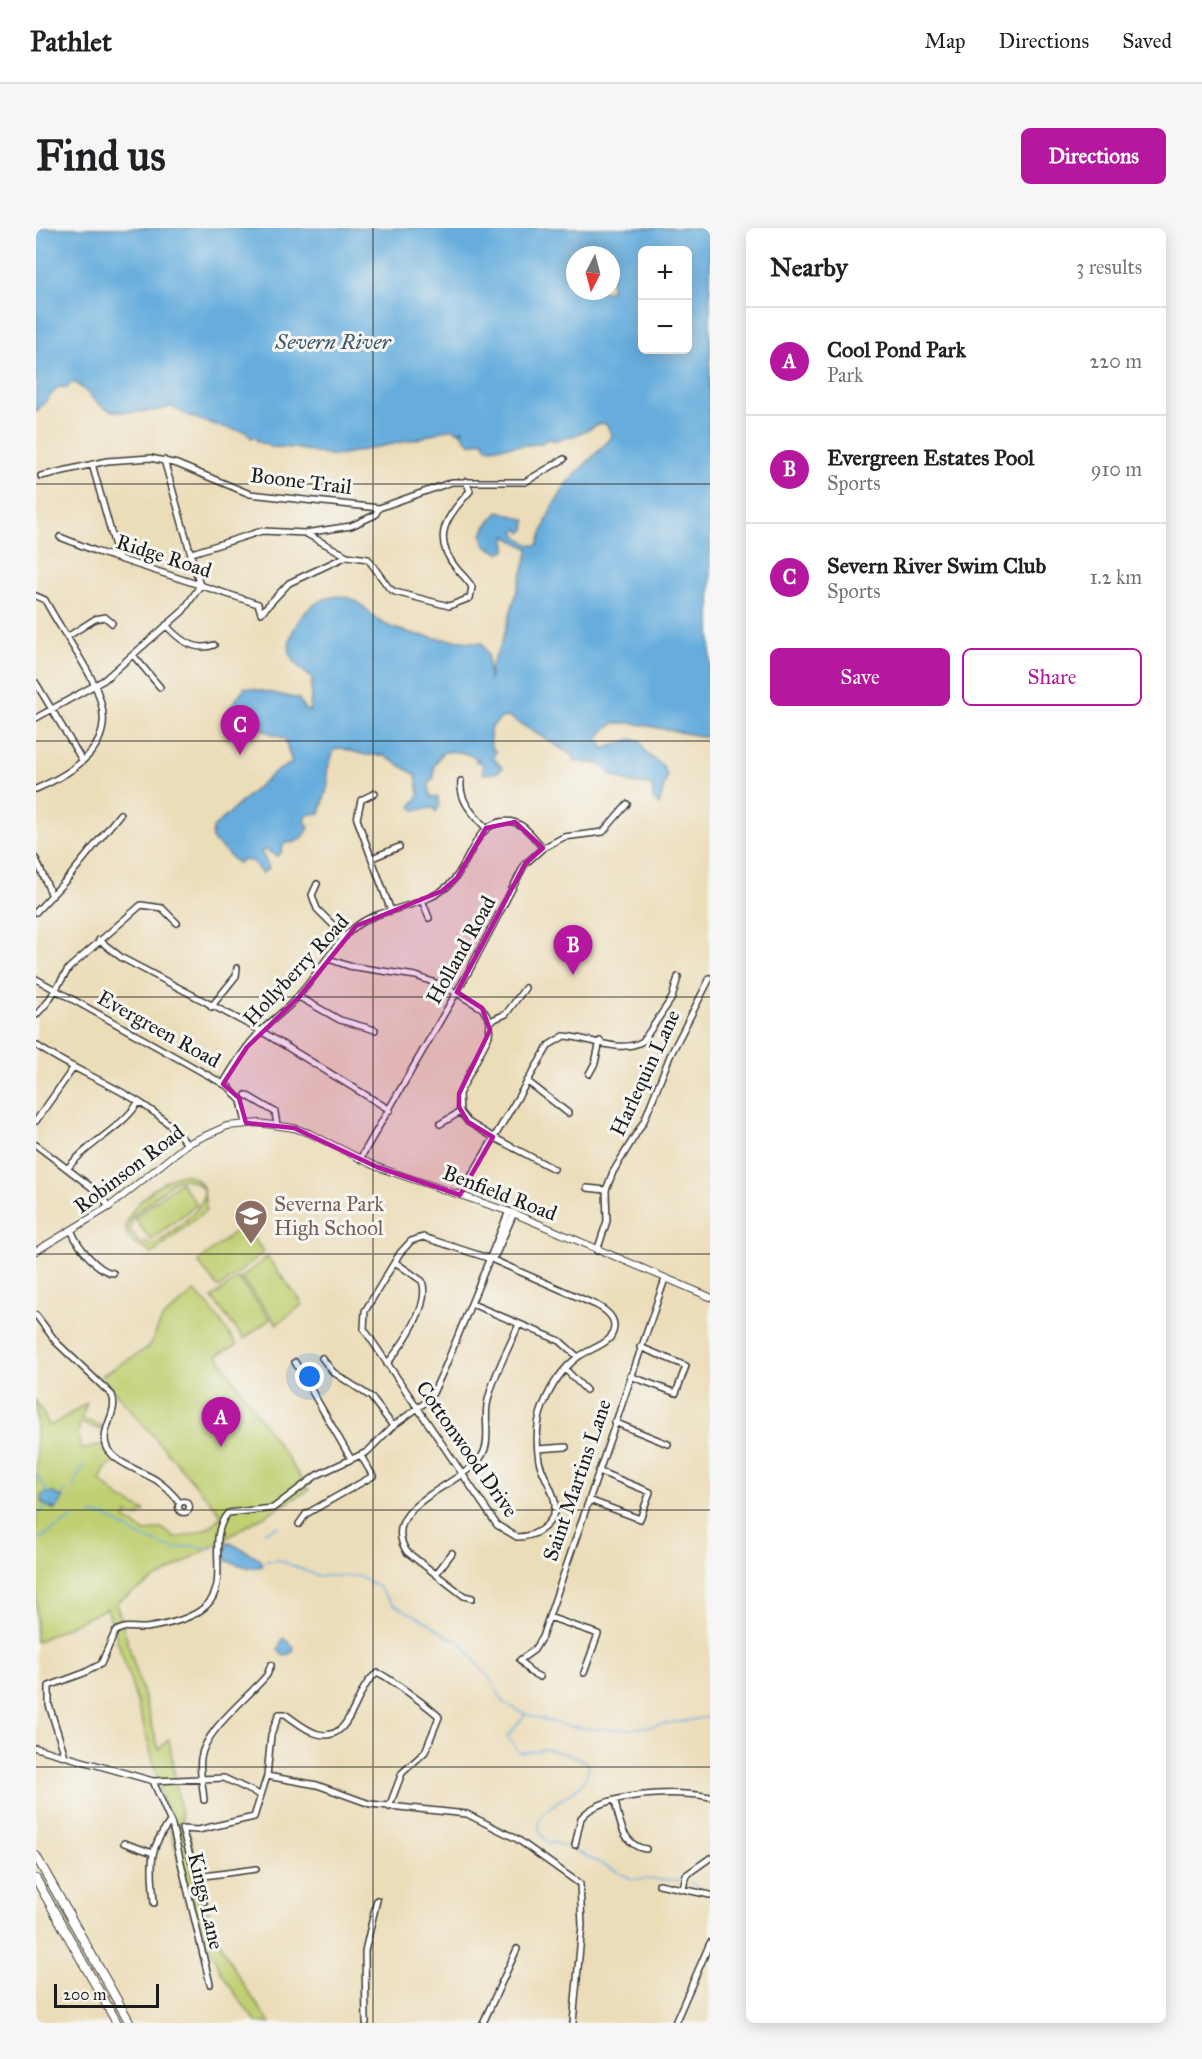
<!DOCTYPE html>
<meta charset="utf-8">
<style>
body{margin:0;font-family:"IM FELL Great Primer",serif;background:#f6f6f6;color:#202124}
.controls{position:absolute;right:18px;top:18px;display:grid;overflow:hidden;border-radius:9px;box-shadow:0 3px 15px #0003}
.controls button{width:54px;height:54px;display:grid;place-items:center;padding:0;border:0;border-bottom:2px solid #e0e0e0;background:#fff;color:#202124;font:30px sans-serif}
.compass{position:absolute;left:530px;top:18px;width:54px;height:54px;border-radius:50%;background:#fff;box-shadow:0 3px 15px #0003;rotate:186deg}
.scale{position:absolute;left:18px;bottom:15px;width:105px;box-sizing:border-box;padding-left:6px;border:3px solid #1c1c1c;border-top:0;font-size:16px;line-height:21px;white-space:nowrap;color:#1c1c1c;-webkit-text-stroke:4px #f6f6f2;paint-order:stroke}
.you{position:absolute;left:274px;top:1149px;width:21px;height:21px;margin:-15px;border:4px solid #fff;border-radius:50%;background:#1a73e8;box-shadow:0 0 0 9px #1a73e833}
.badge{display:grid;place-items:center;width:39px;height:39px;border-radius:50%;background:#b5179e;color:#fff;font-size:20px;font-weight:700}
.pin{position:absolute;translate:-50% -50px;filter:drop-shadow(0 2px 3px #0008)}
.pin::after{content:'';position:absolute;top:32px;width:21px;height:18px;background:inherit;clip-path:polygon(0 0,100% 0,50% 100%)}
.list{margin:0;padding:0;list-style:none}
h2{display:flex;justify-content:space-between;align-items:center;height:78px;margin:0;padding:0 24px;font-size:26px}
h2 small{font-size:20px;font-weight:400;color:#757577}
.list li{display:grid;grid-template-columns:39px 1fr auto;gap:18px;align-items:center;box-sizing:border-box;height:108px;padding:0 24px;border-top:2px solid #e0e0e0}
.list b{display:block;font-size:22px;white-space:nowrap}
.list p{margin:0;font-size:20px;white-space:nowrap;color:#757577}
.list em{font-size:20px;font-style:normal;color:#757577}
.actions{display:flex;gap:12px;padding:18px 24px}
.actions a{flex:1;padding:14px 0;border:2px solid #b5179e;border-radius:9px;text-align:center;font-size:21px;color:#b5179e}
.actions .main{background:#b5179e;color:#fff}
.map{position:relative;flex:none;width:674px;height:1795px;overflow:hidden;border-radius:9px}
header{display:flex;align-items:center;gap:36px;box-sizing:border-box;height:84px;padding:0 30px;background:#fff;border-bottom:2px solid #e0e0e0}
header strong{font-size:28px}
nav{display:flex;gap:33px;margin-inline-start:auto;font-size:21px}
.intro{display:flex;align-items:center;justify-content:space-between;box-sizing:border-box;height:144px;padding:0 36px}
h1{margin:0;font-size:42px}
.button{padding:15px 27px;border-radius:9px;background:#b5179e;color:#fff;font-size:21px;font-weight:700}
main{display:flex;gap:36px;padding:0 36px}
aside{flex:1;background:#fff;border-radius:9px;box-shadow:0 3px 15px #0003}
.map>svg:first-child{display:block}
.green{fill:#bfcf71;stroke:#6e7646;stroke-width:1.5;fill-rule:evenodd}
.water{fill:#66addd;stroke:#41647c;stroke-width:1.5;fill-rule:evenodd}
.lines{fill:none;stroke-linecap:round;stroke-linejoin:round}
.stream{stroke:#66addd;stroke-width:1.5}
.minor-casing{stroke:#3b3934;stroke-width:8}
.major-casing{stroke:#3b3934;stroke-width:8}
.highway-casing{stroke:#3b3934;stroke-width:10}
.minor{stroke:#fff;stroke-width:5}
.major{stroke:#fff;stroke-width:6}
.highway{stroke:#fff;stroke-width:8}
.marked{fill:#b5179e;fill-opacity:0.2;stroke:#b5179e;stroke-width:4.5;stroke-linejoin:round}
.grid{fill:none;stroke:#1c1c1c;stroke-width:1.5;stroke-opacity:0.55}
.labels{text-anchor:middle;stroke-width:6;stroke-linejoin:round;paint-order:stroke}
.street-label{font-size:21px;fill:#1c1c1c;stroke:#f6f6f2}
.education-label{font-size:21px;fill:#785e54;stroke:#f6f6f2;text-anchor:start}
.water-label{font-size:22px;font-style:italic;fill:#3a5669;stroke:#f6f6f2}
</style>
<header>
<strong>Pathlet</strong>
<nav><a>Map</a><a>Directions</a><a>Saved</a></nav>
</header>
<div class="intro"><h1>Find us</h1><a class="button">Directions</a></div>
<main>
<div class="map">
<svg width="674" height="1795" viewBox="0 0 674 1795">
<rect width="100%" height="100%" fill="#f6f6f2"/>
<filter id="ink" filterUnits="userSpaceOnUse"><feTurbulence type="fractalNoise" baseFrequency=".0167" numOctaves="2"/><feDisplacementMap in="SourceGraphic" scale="12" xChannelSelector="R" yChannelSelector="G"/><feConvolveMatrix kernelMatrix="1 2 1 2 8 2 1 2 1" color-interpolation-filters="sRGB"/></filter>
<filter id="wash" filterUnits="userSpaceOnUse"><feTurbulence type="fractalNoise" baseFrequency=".008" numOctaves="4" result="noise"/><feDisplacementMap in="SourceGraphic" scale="24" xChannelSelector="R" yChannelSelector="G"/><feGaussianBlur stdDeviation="1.35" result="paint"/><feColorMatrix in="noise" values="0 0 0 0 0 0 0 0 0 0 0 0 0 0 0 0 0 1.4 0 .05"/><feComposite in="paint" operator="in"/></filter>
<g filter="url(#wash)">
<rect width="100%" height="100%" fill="#ecddb9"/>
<path class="green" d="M147,946C171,950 168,965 170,982L116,1026C108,1017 96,1020 91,1007C82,985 127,949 147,946ZM149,951C199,962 134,1005 120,1016L103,1015L94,1002L96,989L138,953Z
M144,954L161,976L115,1012L98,990Z
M207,997L228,1024L183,1060L162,1034Z
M231,1029L267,1076L241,1096L205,1050Z
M202,1050L234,1091L208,1111L176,1070Z
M158,1064L174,1079L201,1117L181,1127L273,1262L80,1374L123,1521L133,1511L147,1598L153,1605L164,1648L160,1649C178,1709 196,1745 235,1795H221C206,1776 191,1756 180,1734C142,1658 129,1570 105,1489C95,1452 82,1416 71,1380L0,1414V1173L14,1198L51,1175L45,1191L66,1198L65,1202L44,1195L42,1207L46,1222L66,1216L71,1226L80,1234L69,1241L64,1252L84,1270L109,1283L101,1289L91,1286L89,1291L109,1304L126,1300L139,1310C157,1306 176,1303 185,1286L65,1148L113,1119L126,1091Z"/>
<path class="water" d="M0,0H674V510L597,495H579L570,501L563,509L567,521L595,511L603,512L611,526L627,538L631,547L623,577L617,571L616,557L595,555L574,547V543L562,536L539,533L538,528L473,489L465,490L454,501L455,520L460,523L457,530L467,540L459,545L447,546L446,535L439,533L443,531C431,526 422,521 406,525L398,538V549L393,556L394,568L402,569L403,578L400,584L398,580L379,582L375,579L383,567L380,547L347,527H329L305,520L298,522L291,543L292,557L284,586C276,585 271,585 269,593L273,599C268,612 261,615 248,615L245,625L241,628L230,622L225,623L233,640L226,646L217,634L208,632L201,635L176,611L177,600L237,545L256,535L249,511L189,486L209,459L263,471L269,482L274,483L276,450C264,441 250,430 254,413C259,386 291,358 318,372C331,378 337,393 355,399C385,410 415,412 446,415L452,427L453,453L455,438L466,414L493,321L470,308V322L463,325L449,317L446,308L449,299L463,283L490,292L489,302L486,305L482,301L479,303C483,311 493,319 502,317L514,283L532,254L576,209L571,197L565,195L540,207L517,213L514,210L503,216L451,220L447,212L435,216L428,209L426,200L425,205L416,200L381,211L298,228L259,220L235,219L221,213V209L215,210L209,203C195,203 144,187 136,178C126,183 82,188 69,180C55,173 51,159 36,154L31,160L22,159L0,184ZM606,22H652V122H606ZM539,27H575V63H539Z
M15,1264L28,1270L19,1282L6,1275L5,1267Z
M192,1314L223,1330L227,1338L214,1340L191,1333L188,1326Z
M247,1410L258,1419L257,1424L248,1428L242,1422Z"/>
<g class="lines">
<path class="stream" d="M0,1245L12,1265
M37,1259L48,1236
M25,1268L31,1263
M55,1287L70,1288L101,1307L138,1321L155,1318L177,1321
M0,1288L11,1278
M228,1304L243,1298
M0,1313L38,1289
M225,1334L243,1332L282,1348H322L341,1358L357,1376L393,1395L412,1409L423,1412L457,1455L468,1475L489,1486L526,1497L555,1501H595L674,1489
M489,1487L471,1509L484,1525L509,1521L541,1529L553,1536C552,1543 551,1549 547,1554C534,1572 479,1586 514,1616L517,1614L530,1619
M535,1621L596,1651L644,1652
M654,1654L664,1662L674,1663"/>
</g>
</g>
<g filter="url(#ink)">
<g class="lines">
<g class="minor-casing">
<path id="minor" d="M56,236L82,329
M5,248L71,233L115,230L141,236L214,266L343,280L416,254H489L528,231
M269,305L311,328L332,331L353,360L359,364L413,378L434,370L436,359C432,352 426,347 421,341C394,309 411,289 434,263L430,253
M24,309L62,324L222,376
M156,325L226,303L269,305L315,298L339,287L343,280
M0,368L9,372C50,449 121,508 0,561
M222,376L225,385L253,355L311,328
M130,397C142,411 159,424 178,417
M31,409L59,391L69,389L76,395
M97,427L124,459
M0,455L46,532
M0,490L68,452L147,383L164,358L128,232
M425,553C423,573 437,586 450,600
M339,565L325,572L321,591L355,683
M336,630L363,619
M0,631L16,668
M281,656L276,667L281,681L309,709
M386,672L393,690
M0,684L33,649L84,586
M63,712L86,730L225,803L354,882
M293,731L313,738L380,748L408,758L446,780L454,793L453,808L423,866L424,884L432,894L457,909L518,941
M0,751L193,859L205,873L210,895
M263,769L304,792L339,802
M175,779L200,748L201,740
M0,787L11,775L33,740L105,677L126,680L141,695
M454,793L470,786L489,760
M0,817C49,851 114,867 151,916
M553,846L559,835L564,813
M491,853L532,885
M187,856C198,837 209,819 224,804C237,791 253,780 264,766C281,747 302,710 323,696C350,678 389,680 414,656C433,639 437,600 464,594C485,589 495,607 507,620
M210,867L239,884L241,897
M0,893L38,839
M404,896L424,884
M0,917L63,965L73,979
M324,931L433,743L489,636L507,620L528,609L567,604L591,576
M32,940C51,915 84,902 102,875
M551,960L570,962
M424,967L513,817L528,808C552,809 585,827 607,813L636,770L642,749
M36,1004C42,1018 61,1043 77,1045
M387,1009L455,1031L560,1077C574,1084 584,1094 574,1110C565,1119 552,1122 542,1129C526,1141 514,1160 507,1178C500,1195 500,1214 503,1233C506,1245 513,1255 517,1267C526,1291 503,1309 481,1309L461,1297L328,1101L329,1083L364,1025L375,1013Z
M561,1023L571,993L570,962L577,944L608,893L634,828L674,750
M455,1031L460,1026L478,985
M436,1076L524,1113L542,1129
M0,1087L21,1115L76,1167C83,1184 65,1199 70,1217C75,1234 106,1243 120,1252C129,1258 137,1266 144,1275
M286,1130L297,1144L335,1169L357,1198
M259,1134L315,1231
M351,1136C366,1117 395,1077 386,1053L359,1034
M529,1141L550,1162
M594,1148L640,1165L650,1138L604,1119
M578,1194L632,1216
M502,1221L530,1219
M553,1272L604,1291L614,1264L562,1243
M142.5 1279a5.5 5.5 0 1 1 11 0a5.5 5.5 0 1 1-11 0Z
M263,1296L270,1286L337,1248L325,1228
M400,1346L416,1325
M436,1370L428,1368L371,1324C342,1281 418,1259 441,1234C457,1218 448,1198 451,1177C456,1150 472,1122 483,1096
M513,1389L562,1406L548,1445
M504,1449L494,1444L484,1432L498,1422L506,1409L629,1051
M0,1520L117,1553L188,1550L224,1567
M29,1528L13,1477V1458L48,1445L65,1436L79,1404C89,1396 98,1401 110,1400C130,1397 156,1391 170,1378C195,1355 169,1311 192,1285L237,1280L281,1247L331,1224L357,1198L390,1174L397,1165L410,1137L473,983
M231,1548L281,1557L334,1576L431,1586L481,1611L544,1656L546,1697L537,1795
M117,1553L136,1597L174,1756
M168,1572C167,1558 163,1544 165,1530C169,1502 212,1470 231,1447L235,1437
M579,1573C583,1592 587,1618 610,1621
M88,1615L117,1625
M539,1617L545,1590C565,1564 644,1562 674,1569
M161,1649L220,1641
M623,1656L674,1667
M647,1661L650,1647L674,1630
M168,1674L146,1601L162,1602L218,1589L231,1548L235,1507L243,1486H249C259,1493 271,1503 282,1506C318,1515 318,1457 342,1445C348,1446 400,1484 403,1489L389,1524L366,1545L353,1579
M118,1675C116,1640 110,1624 133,1595
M330,1795L329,1723L341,1672
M447,1795L481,1721
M639,1795L674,1715"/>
</g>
<g class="major-casing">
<path id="major" d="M0,1023L73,979L151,916L191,898L223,895L258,900L273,905L341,939L477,985L674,1069"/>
</g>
<g class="highway-casing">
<path id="highway" d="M0,1628L94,1795
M0,1651L81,1795"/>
</g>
<use href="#minor" class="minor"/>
<use href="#major" class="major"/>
<use href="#highway" class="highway"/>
</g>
</g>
<path class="marked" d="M479,594L507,620L489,636L421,764L446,780L454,802L423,866V879L432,894L457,909L424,967L341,939L258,900L210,895L203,870L187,856L211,819L263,769L320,698L406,663L421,650L450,600Z"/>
<path class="grid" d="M337,0V1795M0,256H674M0,513H674M0,769H674M0,1026H674M0,1282H674M0,1539H674"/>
<defs>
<g id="school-pin" transform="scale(1.725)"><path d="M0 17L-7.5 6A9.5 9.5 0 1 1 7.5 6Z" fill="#8d6e63" stroke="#f6f6f2"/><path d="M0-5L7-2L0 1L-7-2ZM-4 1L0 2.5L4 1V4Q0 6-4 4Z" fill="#fff"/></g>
</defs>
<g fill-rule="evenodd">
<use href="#school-pin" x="215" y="988"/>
</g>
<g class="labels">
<g class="street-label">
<text transform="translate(265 253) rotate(7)" y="7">Boone Trail</text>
<text transform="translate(128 328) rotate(18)" y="7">Ridge Road</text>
<text transform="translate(425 722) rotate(-61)" y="7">Holland Road</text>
<text transform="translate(260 742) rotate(-47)" y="7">Hollyberry Road</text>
<text transform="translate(123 801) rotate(29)" y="7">Evergreen Road</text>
<text transform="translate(609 845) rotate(-65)" y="7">Harlequin Lane</text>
<text transform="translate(93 941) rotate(-37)" y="7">Robinson Road</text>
<text transform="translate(464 965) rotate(21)" y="7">Benfield Road</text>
<text transform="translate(431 1221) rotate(55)" y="7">Cottonwood Drive</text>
<text transform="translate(541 1252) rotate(-71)" y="7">Saint Martins Lane</text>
<text transform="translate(170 1673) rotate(77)" y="7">Kings Lane</text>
</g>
<g class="education-label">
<text x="238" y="983">Severna Park<tspan x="238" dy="24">High School</tspan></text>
</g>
<g class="water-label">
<text x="297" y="121">Severn River</text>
</g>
</g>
</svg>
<div class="controls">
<button>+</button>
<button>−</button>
</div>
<svg class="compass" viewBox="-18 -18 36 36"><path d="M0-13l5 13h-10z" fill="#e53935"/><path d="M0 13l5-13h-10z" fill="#757577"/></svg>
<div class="scale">200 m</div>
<div class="you"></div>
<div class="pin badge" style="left:185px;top:1219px">A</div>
<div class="pin badge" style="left:537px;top:747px">B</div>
<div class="pin badge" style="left:204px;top:527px">C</div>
</div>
<aside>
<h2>Nearby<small>3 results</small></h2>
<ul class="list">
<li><span class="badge">A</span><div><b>Cool Pond Park</b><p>Park</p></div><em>220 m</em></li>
<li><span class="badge">B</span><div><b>Evergreen Estates Pool</b><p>Sports</p></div><em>910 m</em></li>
<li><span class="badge">C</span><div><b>Severn River Swim Club</b><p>Sports</p></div><em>1.2 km</em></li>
</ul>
<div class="actions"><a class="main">Save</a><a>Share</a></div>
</aside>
</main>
